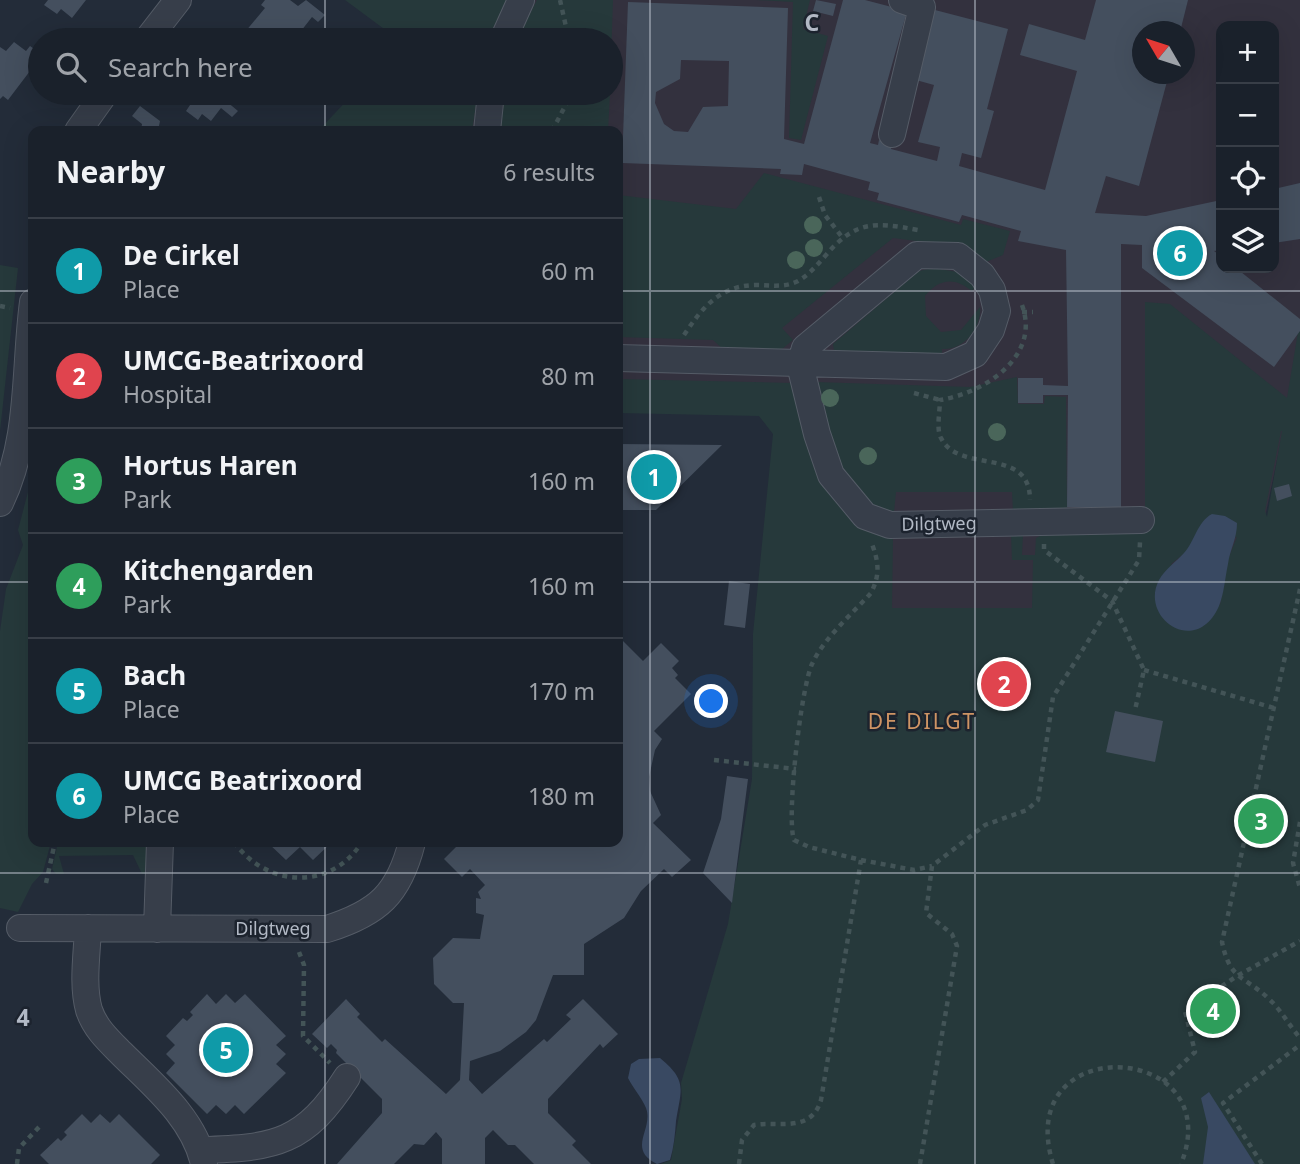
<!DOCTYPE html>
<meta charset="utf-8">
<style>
body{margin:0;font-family:"Noto Sans",sans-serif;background:#272e37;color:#f1f3f6}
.controls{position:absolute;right:21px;top:21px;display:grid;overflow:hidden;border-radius:14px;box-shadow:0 7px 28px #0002}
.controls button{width:63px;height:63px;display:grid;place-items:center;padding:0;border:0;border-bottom:2px solid #383e47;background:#1a212b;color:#f1f3f6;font:35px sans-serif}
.compass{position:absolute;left:1132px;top:21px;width:63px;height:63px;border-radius:50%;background:#1a212b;box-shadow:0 7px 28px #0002;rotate:309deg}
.you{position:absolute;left:712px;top:702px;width:24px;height:24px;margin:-18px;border:5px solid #fff;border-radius:50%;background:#1a73e8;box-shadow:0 0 0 10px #1a73e833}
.badge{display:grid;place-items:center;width:46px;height:46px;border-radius:50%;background:#d93025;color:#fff;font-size:23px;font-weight:700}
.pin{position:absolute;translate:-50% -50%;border:4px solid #fff;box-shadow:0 2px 7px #0006}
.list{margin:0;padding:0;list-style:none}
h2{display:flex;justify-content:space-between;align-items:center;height:91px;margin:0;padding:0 28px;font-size:30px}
h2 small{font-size:23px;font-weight:400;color:#9fa3a9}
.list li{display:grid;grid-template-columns:46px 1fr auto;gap:21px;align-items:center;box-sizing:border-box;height:105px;padding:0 28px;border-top:2px solid #383e47}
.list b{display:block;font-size:26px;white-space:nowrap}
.list p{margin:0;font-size:23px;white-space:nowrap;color:#9fa3a9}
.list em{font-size:23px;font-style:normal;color:#9fa3a9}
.icon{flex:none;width:38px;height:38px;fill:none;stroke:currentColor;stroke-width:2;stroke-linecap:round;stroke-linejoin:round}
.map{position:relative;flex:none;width:1300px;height:1164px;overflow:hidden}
.search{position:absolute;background:#1a212b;box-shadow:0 7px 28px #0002;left:28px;top:28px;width:595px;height:77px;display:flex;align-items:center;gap:18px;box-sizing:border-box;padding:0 24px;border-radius:38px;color:#9fa3a9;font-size:26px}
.panel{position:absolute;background:#1a212b;box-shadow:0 7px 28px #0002;left:28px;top:126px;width:595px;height:721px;border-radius:14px}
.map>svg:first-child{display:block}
.medical{fill:#33313e;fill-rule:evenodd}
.green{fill:#26393b;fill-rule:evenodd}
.water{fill:#394962}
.building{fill:#444f5e;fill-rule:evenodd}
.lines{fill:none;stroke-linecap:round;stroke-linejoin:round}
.minor-casing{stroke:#555c67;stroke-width:28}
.path{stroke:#435457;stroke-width:4.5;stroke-dasharray:5 5;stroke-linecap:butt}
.minor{stroke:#373e4a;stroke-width:26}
.tree{fill:#4a665a}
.grid{fill:none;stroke:#b2b9c5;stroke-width:2;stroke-opacity:0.55}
.labels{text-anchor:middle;stroke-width:5;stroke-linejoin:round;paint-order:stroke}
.street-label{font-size:18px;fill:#b2b9c5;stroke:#1c232e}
.quarter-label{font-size:21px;letter-spacing:2px;fill:#ce9464;stroke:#1c232e}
.grid-label{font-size:23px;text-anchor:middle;font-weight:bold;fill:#b2b9c5;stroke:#1c232e;stroke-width:5;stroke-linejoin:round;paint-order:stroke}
</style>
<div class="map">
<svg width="1300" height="1164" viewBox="0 0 1300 1164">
<rect width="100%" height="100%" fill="#232c39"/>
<path class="medical" d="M379,0H1300V350L1177,938L990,902L809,466L783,392L618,390V131H347L385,93H611V40ZM1221,26H1274V268H1221ZM1142,32H1184V74H1142Z"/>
<path class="green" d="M345,0H509L490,40H399Z
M537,0H613L611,57V40H516Z
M756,0H810L803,29L828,36L801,140L789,138L793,2Z
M354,93H478L472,131H318Z
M500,93H610L608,131H496Z
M764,173L961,225L963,219L1010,231L1003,255L986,262L963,247L893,238L782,328L793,340L776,354L726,352L713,340L618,337V195L736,209Z
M0,265L18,268L0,431Z
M933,268L958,272L975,287L972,291C955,277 939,278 925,296L926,316L941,332L961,330L980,307C982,327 964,351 942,349V357L834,351L833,344L919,271Z
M1145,302L1170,304L1287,398L1300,320V1164H661L671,1160L682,1099L681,1083L728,924L752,779L753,634L773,434L759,416L618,413V379L792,383L837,502L847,516L893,538L892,608H1032L1033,560H1012L1011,535L1023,534L1022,555H1035L1036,538L1050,531L1145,525ZM1281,431H1282L1267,517L1265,511ZM1237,537L1228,559L1220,605L1171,564L1186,552Z
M1017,377L1018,404H1044L1045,396L1066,397L1067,510L1013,512L1012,492H896L894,512C840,508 822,425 815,382L970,387Z
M28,492L33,493V842H51L43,872L32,884L18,912L0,908V631L6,589L23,545L18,530Z
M58,842H151V873L142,874L133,855L59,856L64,874H56L52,869Z"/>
<path class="water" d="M1212,514L1225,516L1237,523C1237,539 1230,549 1228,564C1225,578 1224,594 1219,606C1196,658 1139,618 1159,580C1165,569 1176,562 1184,553C1195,541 1197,522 1212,514Z
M660,1058C688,1081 681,1089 676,1121C675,1134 674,1147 670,1160L657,1164C626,1149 654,1129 646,1108C642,1098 633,1088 628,1078L631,1064L639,1059Z
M1209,1092L1255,1164H1203L1208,1127L1201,1098Z"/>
<path class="building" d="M48,0H86L72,18L61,9L57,14L44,5Z
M265,0H290L298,6L306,0L325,15L318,22L312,17L294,40L258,38L255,40L245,32L265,8L261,5Z
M816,0L836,4L833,16L813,11Z
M843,0H865L907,11L870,143L878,145L879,140L892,144L891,149L937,161L940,147L918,142L934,85L916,80L935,10L1008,29L987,109L994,111L981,158L962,153L959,166L1045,190L1077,71L1020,55L1029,24L1085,40L1096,0H1188L1180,32H1142V74H1169L1139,186L1106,176L1095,213L1146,216L1221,200V250L1214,251L1221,256V268H1236L1300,319V331L1274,367L1142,268V245L1121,244V508L1067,507L1068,395H1043V403H1018V378H1043V385L1068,386L1066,250L1018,241L1021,231L962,215L959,222L877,200L879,193L868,190L870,182L804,164L802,175L780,174L781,169L622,163L628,2L788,8L784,139L804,144ZM681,60L729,61L728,106L703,107L688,132L674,131L664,124L655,103L656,92L680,79Z
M14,42L26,51L30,46L40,53L37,62L40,64L33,73L30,71L8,100L3,96L0,99V47L6,51Z
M198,93H233L226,101L238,111L232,117L221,108L211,121L202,114L198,120L186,111Z
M281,93H296L290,100Z
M140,106L160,121L158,131H141L142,124L132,116Z
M1300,183V239L1274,243V189Z
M618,444L722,445L656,510H618Z
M1289,484L1292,496L1277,501L1274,488Z
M729,581L750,584L745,628L724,625Z
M618,636L643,661L661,643L679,661L672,668L678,675L675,678L691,694L654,731L662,739L655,750L649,777L650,791L661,815L653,823L691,860L672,877L664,869L641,891L624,918L584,944V975H553L536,1020L526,1032L500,1051L470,1061L469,1080L482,1094L544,1039L547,1042L571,1019L566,1015L583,999L618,1034L603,1048L600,1044L548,1099V1113L576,1141L572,1145L591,1164H534L515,1145H508L493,1130L485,1138V1164H442V1139L436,1132L424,1145L414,1144L394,1164H337L382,1113V1099L336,1053L337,1050L331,1044L327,1048L312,1034L346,999L360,1014L357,1017L382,1042L385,1039L446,1094L460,1080L464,1003H453L434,984L433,958L453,938L480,939L484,915L476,913V898L481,899L478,892L485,885L470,869L462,877L444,859L461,842H618Z
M1115,711L1163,721L1155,762L1106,752Z
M727,776L748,779L732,903L703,873L721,819Z
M267,842H332L313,860L300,847L286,860Z
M207,994L216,1004L226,994L235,1003L245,994L286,1036L276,1045L286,1054L276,1064L286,1073L244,1114L235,1105L226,1114L216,1105L207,1114L166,1073L175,1063L166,1054L175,1045L166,1036L183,1018L187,1021L193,1015L190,1012Z
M82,1114L91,1123L100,1114L110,1123L119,1114L160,1155L151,1164H49L40,1155L58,1138L61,1141L67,1135L64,1132Z"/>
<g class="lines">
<g class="minor-casing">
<path id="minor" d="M147,40L178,0
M503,40L521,0
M78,131L105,93
M487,131L491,93
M892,134L922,7L902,0
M618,358L946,367L975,354L991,330L997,311L992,290L982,275L958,256L917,255L805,348L800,365L817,434L831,475L865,516L890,525L1141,520
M0,503C31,439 24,370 33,302
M20,928L327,929C378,913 399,894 412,842
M88,928C87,954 82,985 89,1010C95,1028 108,1040 121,1053C153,1085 194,1118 204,1164
M157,929L160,842
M201,1150C276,1148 305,1143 347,1077"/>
</g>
<path class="path" d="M560,0L569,40
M552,131L572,93
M819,197L825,215L842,237
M1022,305C1041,357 984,393 940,400C940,411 936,429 941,438C959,475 1030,445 1030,500
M0,306L10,308
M1022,312H1033
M684,335C702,308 719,286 755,285C770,285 785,288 798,281C810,274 817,265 826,255C856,220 875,222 918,230
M914,393L940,400
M1044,544V550L1112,601L1144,670L1135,710
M1300,589L1222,942C1230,981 1244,975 1269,999C1281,1010 1289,1025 1300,1038
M1144,670L1274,708
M714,760L796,769
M1300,822L1293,863L1300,888
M234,842C267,888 331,891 362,842
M861,860L914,870L932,866
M46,883L55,842
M299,952L304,965L303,1036L330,1063
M1163,1082L1195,1052L1185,1011L1237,976L1300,941
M17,1164L19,1148L42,1124
M739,1164L742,1140L754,1125C780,1121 811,1133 821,1100L861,860L809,847L794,840C786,817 801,688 812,664C824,638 852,614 871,593C880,575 879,563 872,544
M920,1164L957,946L952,934L926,913L932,866L985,825L1027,810L1038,800L1053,697L1139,560L1140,542
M1053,1164C1011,1029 1230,1041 1181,1164
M1262,1164L1223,1103L1300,1045"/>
<use href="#minor" class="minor"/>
</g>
<g class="tree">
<circle cx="813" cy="225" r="9"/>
<circle cx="814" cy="248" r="9"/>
<circle cx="796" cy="260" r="9"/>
<circle cx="830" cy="398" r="9"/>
<circle cx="997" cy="432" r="9"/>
<circle cx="868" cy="456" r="9"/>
</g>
<path class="grid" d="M325,0V40M650,0V1164M975,0V1164M325,93V131M0,291H33M618,291H1300M0,582H33M618,582H1300M325,842V1164M0,873H1300"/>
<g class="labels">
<g class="street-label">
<text transform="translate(939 524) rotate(-1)" y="6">Dilgtweg</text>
<text x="273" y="935">Dilgtweg</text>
</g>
<g class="quarter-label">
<text x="922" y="729">DE DILGT</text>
</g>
</g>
<g class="grid-label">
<text x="812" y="31">C</text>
<text x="23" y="1026">4</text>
</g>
</svg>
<div class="controls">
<button>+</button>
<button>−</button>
<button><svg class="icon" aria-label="locate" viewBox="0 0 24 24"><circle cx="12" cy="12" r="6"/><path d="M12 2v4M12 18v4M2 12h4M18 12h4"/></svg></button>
<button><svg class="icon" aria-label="layers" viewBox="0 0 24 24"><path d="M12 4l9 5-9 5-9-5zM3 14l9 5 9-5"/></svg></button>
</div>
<svg class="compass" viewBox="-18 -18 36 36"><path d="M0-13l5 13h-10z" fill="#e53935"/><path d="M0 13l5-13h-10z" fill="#9fa3a9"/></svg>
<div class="you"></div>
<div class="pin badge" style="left:654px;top:477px;background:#0f9aa8">1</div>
<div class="pin badge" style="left:1004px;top:684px;background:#e0444e">2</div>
<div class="pin badge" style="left:1261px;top:821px;background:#2e9e5b">3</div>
<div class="pin badge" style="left:1213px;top:1011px;background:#2e9e5b">4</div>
<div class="pin badge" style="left:226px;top:1050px;background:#0f9aa8">5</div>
<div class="pin badge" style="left:1180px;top:253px;background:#0f9aa8">6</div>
<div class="search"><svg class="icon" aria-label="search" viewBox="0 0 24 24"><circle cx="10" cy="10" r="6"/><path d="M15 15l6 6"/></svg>Search here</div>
<section class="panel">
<h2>Nearby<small>6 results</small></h2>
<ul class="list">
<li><span class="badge" style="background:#0f9aa8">1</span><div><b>De Cirkel</b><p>Place</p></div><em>60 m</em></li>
<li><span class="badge" style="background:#e0444e">2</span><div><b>UMCG-Beatrixoord</b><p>Hospital</p></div><em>80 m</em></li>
<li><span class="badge" style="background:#2e9e5b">3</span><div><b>Hortus Haren</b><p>Park</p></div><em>160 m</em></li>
<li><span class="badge" style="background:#2e9e5b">4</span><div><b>Kitchengarden</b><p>Park</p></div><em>160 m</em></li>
<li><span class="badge" style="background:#0f9aa8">5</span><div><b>Bach</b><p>Place</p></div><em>170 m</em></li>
<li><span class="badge" style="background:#0f9aa8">6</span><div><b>UMCG Beatrixoord</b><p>Place</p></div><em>180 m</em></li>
</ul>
</section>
</div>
